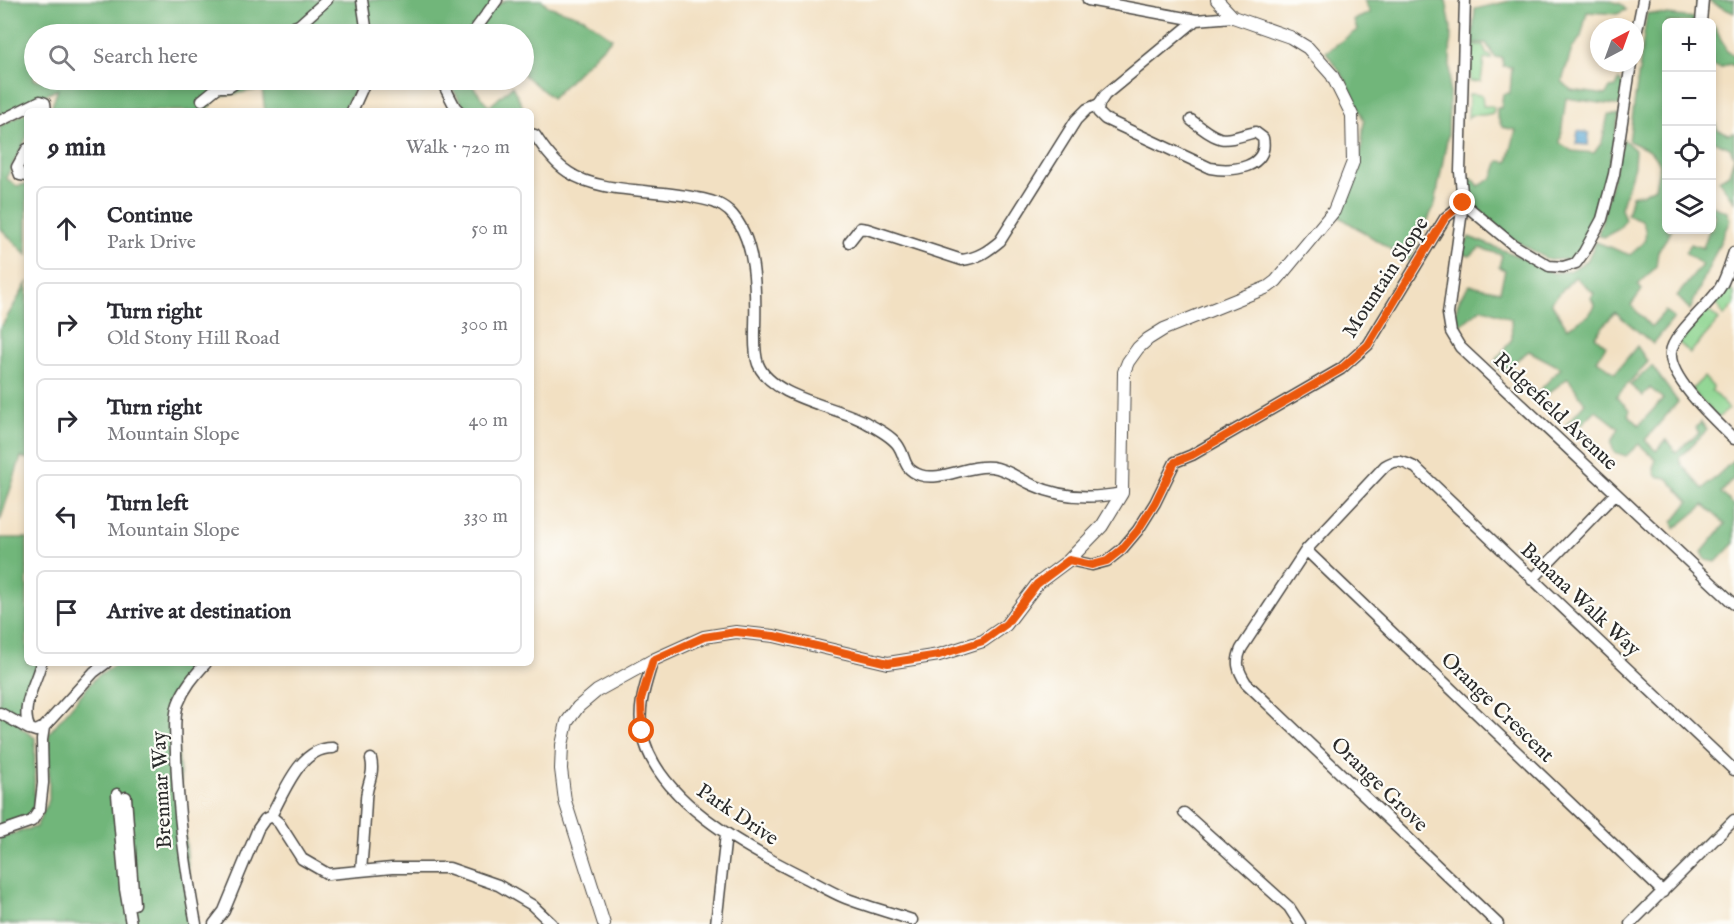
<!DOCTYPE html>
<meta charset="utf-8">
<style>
body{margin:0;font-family:"IM FELL English",serif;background:#f7f7f7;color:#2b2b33}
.controls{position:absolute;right:18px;top:18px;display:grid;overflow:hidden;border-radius:9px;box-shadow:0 3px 9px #0003}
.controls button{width:54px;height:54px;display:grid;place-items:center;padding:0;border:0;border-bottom:2px solid #e1e1e2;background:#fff;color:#2b2b33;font:30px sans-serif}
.compass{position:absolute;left:1590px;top:18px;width:54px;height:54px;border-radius:50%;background:#fff;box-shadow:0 3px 9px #0003;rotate:41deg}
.stop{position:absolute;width:18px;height:18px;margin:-14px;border:4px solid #ea580c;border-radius:50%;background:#fff}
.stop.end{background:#ea580c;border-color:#fff;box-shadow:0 2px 6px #0008}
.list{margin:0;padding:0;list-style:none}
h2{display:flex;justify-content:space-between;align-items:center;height:78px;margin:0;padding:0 24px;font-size:26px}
h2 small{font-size:20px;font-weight:400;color:#7c7c81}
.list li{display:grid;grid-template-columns:39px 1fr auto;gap:18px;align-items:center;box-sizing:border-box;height:84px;margin:0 12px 12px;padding:0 12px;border:2px solid #e1e1e2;border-radius:9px}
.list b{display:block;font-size:22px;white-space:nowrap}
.list p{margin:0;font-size:20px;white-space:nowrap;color:#7c7c81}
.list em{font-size:20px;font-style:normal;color:#7c7c81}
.icon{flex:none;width:33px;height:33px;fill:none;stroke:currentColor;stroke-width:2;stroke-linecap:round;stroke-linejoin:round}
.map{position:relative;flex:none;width:1734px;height:924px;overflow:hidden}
.search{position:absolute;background:#fff;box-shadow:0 3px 9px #0003;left:24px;top:24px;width:510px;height:66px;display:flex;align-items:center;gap:15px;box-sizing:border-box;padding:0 21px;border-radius:33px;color:#7c7c81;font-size:22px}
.panel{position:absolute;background:#fff;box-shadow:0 3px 9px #0003;left:24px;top:108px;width:510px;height:558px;border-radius:9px}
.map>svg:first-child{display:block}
.green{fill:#8cd48f;stroke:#5c805d;stroke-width:1.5}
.forest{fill:#71b67a;stroke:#4e7052;stroke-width:1.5;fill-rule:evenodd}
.water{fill:#5aa7d3;stroke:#42697f;stroke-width:1.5}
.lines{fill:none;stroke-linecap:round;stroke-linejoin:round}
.minor-casing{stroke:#494642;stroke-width:13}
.tertiary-casing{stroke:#494642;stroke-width:14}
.minor{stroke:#fff;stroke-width:10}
.tertiary{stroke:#fff;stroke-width:12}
.route{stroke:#ea580c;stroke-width:8}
.labels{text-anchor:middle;stroke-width:4.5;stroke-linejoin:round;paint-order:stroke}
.street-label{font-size:21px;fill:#2b2b2b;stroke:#fdfcf7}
</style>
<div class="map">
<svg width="1734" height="924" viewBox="0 0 1734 924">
<rect width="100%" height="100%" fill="#fdfcf7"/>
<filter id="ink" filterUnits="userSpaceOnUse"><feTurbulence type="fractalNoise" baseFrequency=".0167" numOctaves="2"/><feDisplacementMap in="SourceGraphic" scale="12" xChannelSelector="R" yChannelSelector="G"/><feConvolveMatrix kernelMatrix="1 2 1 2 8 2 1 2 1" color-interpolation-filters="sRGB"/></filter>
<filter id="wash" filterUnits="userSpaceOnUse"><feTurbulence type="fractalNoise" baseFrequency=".008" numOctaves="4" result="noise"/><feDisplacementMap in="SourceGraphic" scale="24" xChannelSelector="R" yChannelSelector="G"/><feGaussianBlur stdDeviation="1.35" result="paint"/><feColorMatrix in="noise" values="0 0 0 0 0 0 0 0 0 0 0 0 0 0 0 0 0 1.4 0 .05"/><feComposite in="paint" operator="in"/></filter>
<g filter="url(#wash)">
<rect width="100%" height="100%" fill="#f2e0c2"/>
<path class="green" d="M1472,45H1483L1486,54L1491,56V59H1484L1481,81L1470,82Z
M1469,94L1482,95L1483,106H1492L1494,108L1493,113L1484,115H1471L1468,118Z
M1726,286L1734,293V305L1724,316L1715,302Z
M1707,309L1719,320L1690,353L1678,342Z
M1704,377L1713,387L1712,391L1729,409L1718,418L1691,390Z"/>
<path class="forest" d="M0,0H492L497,5L507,0H542L548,6L584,18L612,38L552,98L524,75V34H34V80H360L343,111H265L262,89L217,97L207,111H50L58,89L0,117Z
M1364,0H1446L1451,28L1448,134L1435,204L1409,261L1338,216L1359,170L1364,121L1345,79L1326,52L1357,30L1354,20L1370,13Z
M1514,0H1607L1621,4L1626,10L1617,14L1587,12L1581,37L1572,49L1562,81L1571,90L1606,95L1610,88L1616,87L1619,80L1624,85L1620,106L1566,98L1560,143L1572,151L1594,153L1602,142L1608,115H1619L1599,216L1586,241L1573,259L1549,260L1509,237L1472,204L1468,195V178L1474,180L1479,186C1499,175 1491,179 1499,161L1508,162L1516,130L1502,127L1497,116V108H1501L1503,94L1510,93L1512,67L1503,66L1502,58L1495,57L1486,43H1472L1475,9Z
M1708,0H1734V13L1708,1Z
M1647,13L1696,18L1697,22H1666V230H1672L1658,251L1656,267L1638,285L1642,290L1631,305L1651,327L1665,311L1674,318L1653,344L1615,312L1595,336L1606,346L1597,360L1615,373L1637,346L1648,362L1616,397L1630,410L1628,414L1639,425L1663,399L1650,388L1643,396L1630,385L1652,366L1678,402L1645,440L1656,451L1666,440L1676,452L1699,433L1696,428L1701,422L1707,430L1679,458L1681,464L1703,489L1734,460V478L1721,493L1734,505V543L1716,562L1706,560L1702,552L1725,524L1704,505L1675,529L1673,522L1689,502L1667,478L1656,476L1654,468L1655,459L1639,444L1626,456L1614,452L1611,443L1619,428L1596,410L1572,434L1565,426L1585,403L1568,378L1541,399L1535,395L1561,368L1529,351L1502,371L1494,363L1512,339L1511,319L1482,308L1457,328C1453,312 1458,296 1470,285L1500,291L1505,270L1499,267L1502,255L1480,248L1470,256L1461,254L1469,237L1523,258L1553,273L1569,271L1587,261L1596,242L1630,255C1644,243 1650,239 1642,220L1627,215L1632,195L1642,194L1655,187L1660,164L1650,151L1629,141ZM1575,277L1594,293L1591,298L1595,306L1589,315L1567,328L1551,302Z
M1712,26L1715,27L1727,52L1734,55V66L1729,64L1721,68L1712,66Z
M447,80H468L489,107L512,86L525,111H466Z
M1712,109L1717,129L1728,134L1734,133V202L1719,180L1729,174L1734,157L1730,148L1712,140Z
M27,112V137L6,178L17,186L27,184V255L0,228V126Z
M1623,139L1635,150L1634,166L1621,208L1625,220L1619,229L1604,237L1598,235Z
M1712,206L1727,212L1730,220L1690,310L1677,296L1702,265L1685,252L1691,244L1703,248L1709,230H1712L1715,214L1712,213Z
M27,283V459L21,457L0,521V329Z
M0,538H27V663H38L21,728L35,738L34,807L27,818L0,826Z
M117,663H198L184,678L174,705L193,924H0V837L36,827L49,800V733L96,677Z"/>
<path class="water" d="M1578,131L1589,133L1588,145L1576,144Z"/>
</g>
<g filter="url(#ink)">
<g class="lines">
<g class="minor-casing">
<path id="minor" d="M362,0L366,27L372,34
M1088,0L1196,20L1233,17
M1465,0L1460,172L1463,203L1448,314L1451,332L1460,347L1734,604
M1701,22L1703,0
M276,34L299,25L327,0
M472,34L497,0
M1635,40L1643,0
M441,80L455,107L459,111
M202,100L218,87H229L240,80
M352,111L366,80
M1191,120C1222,143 1219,142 1255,132L1263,138C1269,168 1233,172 1210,168L1105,119L1098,112L1099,104L1105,95L1196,20
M0,121L40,101L45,103L46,111
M531,134L535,135C544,149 554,163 568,172C598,193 655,189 692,197C706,200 718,201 729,211C757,238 756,292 755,328C755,339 754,353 758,364C771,397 834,406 863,421C874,427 889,434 897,444C907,457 901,468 920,475C940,482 969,464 992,467C1007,469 1019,479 1033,485C1061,498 1092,499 1122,493
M27,149L17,167L20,175L27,176
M1463,203L1512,244L1549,266L1563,267L1576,263L1584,252L1602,219L1614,174L1631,63
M849,242L860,228L867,229L962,260C978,258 988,251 1000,241L1076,120L1087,109L1099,104
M1734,252C1730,263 1727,276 1721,286C1712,303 1672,335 1671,352C1668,378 1716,421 1734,439
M1306,550L1663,892
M1069,560L1092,565L1107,561L1122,549L1138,530L1155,503L1175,462L1192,455L1341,369L1368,345L1445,218L1463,203
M1532,580L1615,494
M653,660C646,684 637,706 642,731C654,799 746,848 802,876C816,883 829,891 843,897C865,906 889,912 912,920
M41,663C36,683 19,709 30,729L36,731L44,727
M0,713L29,729
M117,794L125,889L131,924
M126,797L134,904
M1184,813L1289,907L1300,924
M271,816L279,823L302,859L328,874L392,868H449L498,885L532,905L552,924
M0,832L32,821L40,809L43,783L42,740L44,727L94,672L106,663
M361,871C363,847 365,824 366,800C366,785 375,775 371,759
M196,924C185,867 178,813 176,755C176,740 173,719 178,704C184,688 194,676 206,663
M214,924L224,911L258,829L265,819L271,816C285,791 300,747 333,748
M716,924L726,834
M1498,924L1246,683C1238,670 1235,663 1241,649L1306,550L1385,466C1397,458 1404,462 1416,468L1734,770
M1630,924L1734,820"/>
</g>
<g class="tertiary-casing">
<path id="tertiary" d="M604,924L565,801L561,769L562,745L567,722L578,707L597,691L653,660L704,637L736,632L774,636L888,663L939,655L983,641L1006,625L1037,584L1069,560L1102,526L1122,493L1124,372L1128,362L1138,348L1148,339L1164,329L1268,287L1276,281L1334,211L1353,162L1352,115L1332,75L1308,48L1290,37L1233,17L1217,0"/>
</g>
<use href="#minor" class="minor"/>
<use href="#tertiary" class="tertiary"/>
</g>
</g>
<g class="lines" filter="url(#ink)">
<path class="route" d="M642,731L641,699L653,660L704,637L736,632L774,636L888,663L939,655L983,641L1006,624L1037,584L1069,560L1092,565L1107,561L1122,549L1138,530L1155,503L1175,462L1192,455L1341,369L1368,345L1445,218L1463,203"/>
</g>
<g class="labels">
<g class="street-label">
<text transform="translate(1385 277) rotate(-57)" y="7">Mountain Slope</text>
<text transform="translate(1556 411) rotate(43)" y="7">Ridgefield Avenue</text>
<text transform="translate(1581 599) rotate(43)" y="7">Banana Walk Way</text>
<text transform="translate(1498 707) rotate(44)" y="7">Orange Crescent</text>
<text transform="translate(1380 784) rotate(44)" y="7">Orange Grove</text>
<text transform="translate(161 790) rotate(-93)" y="7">Brenmar Way</text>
<text transform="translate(738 814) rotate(34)" y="7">Park Drive</text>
</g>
</g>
</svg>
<div class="controls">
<button>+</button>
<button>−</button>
<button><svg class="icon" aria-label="locate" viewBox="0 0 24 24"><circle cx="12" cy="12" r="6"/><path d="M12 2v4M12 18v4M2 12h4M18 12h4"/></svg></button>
<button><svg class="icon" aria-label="layers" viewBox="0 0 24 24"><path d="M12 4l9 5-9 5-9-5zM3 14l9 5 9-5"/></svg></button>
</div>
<svg class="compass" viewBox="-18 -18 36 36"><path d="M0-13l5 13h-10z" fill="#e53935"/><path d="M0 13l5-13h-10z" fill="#7c7c81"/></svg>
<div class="stop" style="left:642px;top:731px"></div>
<div class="stop end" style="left:1463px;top:203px"></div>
<div class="search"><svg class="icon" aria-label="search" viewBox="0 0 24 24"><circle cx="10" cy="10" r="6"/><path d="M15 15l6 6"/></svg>Search here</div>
<section class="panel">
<h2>9 min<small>Walk · 720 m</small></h2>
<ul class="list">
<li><svg class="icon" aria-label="ahead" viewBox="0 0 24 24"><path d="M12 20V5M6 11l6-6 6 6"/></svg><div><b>Continue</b><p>Park Drive</p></div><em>50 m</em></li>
<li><svg class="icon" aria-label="right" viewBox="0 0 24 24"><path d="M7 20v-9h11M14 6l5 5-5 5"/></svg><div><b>Turn right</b><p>Old Stony Hill Road</p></div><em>300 m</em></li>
<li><svg class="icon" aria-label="right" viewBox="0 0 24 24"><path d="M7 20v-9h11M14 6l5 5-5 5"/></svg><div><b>Turn right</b><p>Mountain Slope</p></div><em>40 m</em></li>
<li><svg class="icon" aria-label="left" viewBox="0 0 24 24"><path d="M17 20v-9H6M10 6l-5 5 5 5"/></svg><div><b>Turn left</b><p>Mountain Slope</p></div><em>330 m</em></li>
<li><svg class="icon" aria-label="arrive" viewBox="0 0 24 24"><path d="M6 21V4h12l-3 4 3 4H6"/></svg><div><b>Arrive at destination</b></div></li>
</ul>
</section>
</div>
